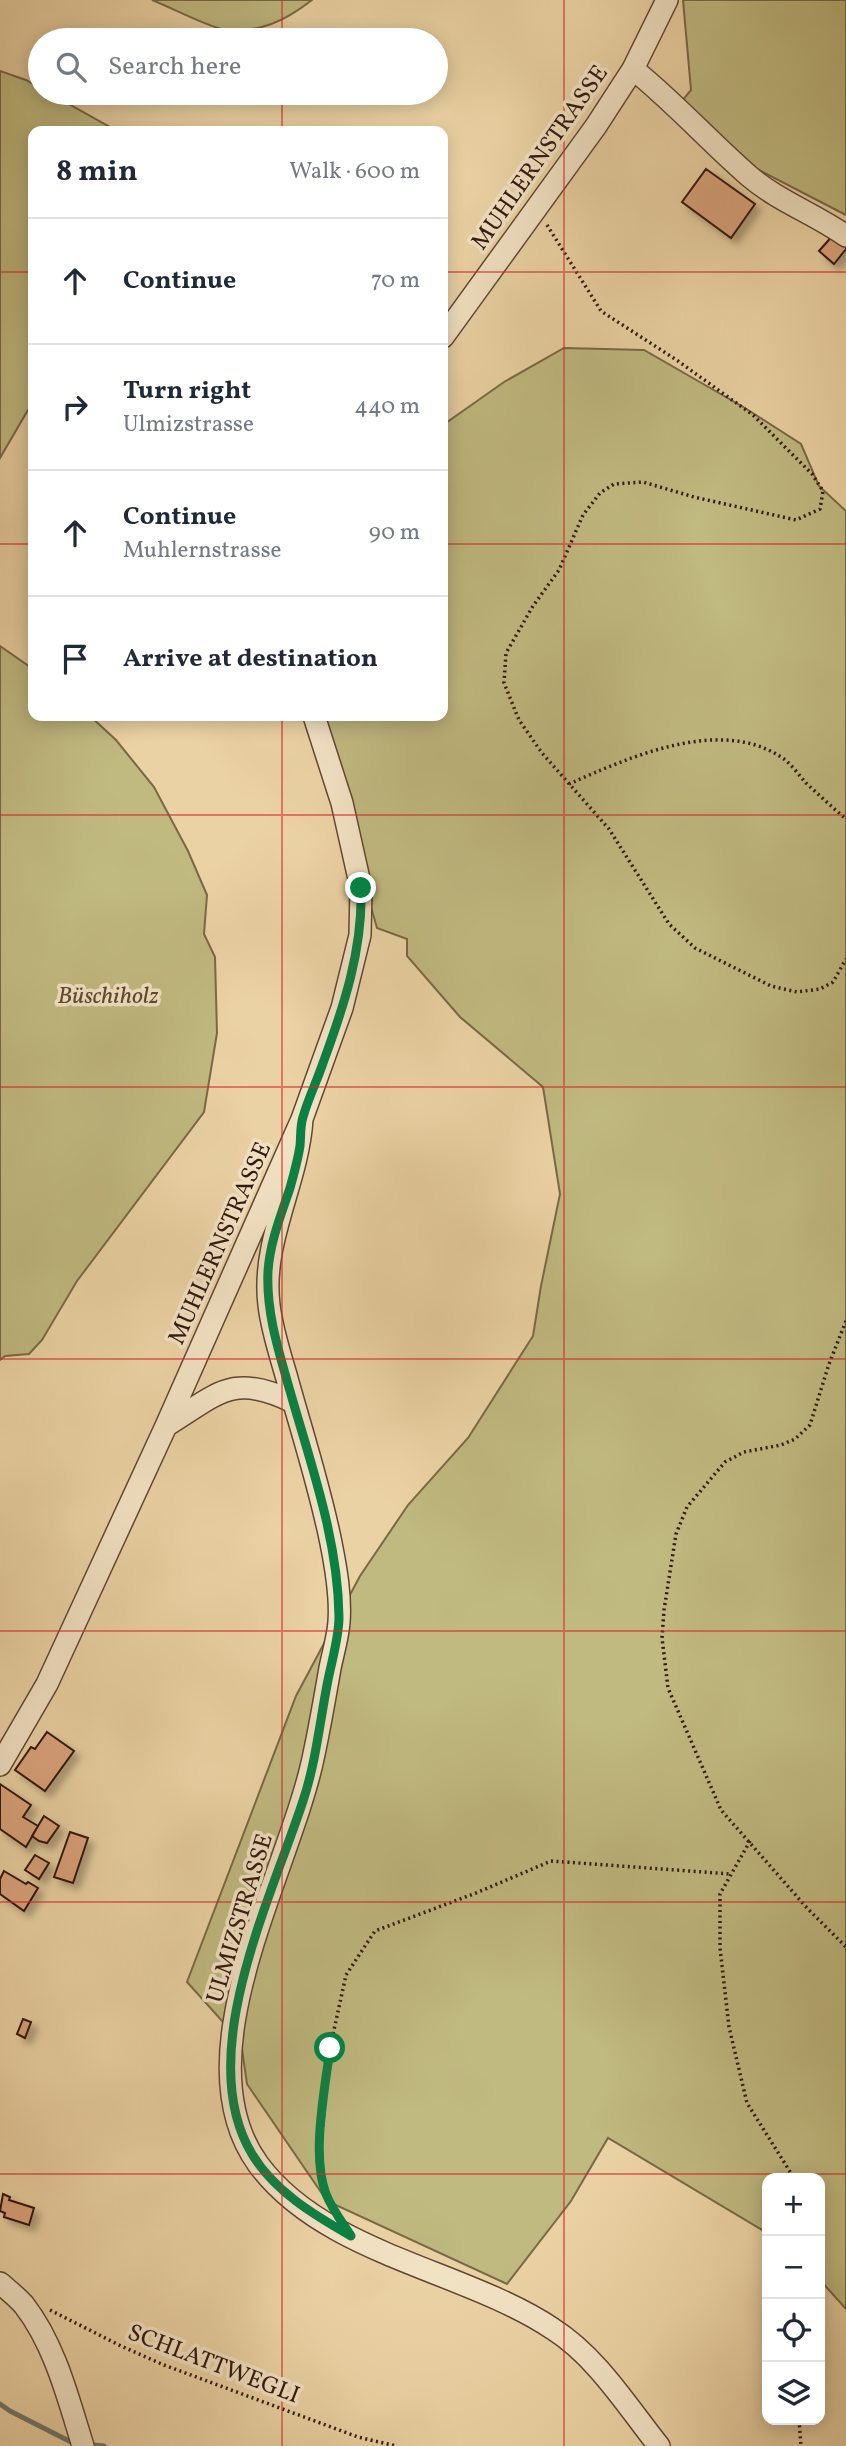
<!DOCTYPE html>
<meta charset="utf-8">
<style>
body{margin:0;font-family:Vollkorn,serif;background:#f2f2f3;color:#1f2937}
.controls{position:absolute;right:21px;bottom:21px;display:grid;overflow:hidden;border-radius:14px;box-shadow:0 4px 18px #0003}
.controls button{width:63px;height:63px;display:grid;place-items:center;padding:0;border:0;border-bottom:2px solid #e0e1e3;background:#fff;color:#1f2937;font:35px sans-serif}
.stop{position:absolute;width:21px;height:21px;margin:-16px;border:5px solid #0b8043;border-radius:50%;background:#fff}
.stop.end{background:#0b8043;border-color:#fff;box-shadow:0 2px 7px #0008}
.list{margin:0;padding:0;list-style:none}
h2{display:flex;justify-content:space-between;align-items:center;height:91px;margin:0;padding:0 28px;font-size:30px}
h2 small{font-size:23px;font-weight:400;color:#747a83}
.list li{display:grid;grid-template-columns:46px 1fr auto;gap:21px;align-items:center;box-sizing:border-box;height:126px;padding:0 28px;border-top:2px solid #e0e1e3}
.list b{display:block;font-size:26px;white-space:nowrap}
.list p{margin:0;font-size:23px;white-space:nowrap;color:#747a83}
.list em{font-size:23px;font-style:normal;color:#747a83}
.icon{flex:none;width:38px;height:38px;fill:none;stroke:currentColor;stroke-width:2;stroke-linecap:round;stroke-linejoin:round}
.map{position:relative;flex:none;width:846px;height:2446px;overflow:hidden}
.search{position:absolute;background:#fff;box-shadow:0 4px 18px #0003;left:28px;top:28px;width:420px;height:77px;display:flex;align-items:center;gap:18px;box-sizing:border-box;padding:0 24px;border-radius:38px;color:#747a83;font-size:26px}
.panel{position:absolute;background:#fff;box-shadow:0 4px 18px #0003;left:28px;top:126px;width:420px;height:595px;border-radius:14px}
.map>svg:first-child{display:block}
.green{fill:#c0b980;stroke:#796847;stroke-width:2}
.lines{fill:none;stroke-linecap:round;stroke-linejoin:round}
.stream{stroke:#6f786a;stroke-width:5}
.building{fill:#daa37c;stroke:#32180e;stroke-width:2;filter:url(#shadow)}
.minor-casing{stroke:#604634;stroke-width:24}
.path{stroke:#32180e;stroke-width:3.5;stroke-dasharray:2 3.5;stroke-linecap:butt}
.minor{stroke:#f2e2c4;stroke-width:21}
.route{stroke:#0b8043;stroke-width:9}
.grid{fill:none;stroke:#d62828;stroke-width:2;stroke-opacity:0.55}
.labels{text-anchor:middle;stroke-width:7;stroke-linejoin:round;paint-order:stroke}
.street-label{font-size:24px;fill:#32180e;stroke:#f2e2c4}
.park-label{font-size:24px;font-style:italic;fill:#5d4830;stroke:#f2e2c4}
</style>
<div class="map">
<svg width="846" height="2446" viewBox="0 0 846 2446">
<defs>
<filter id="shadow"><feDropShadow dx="6" dy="6" stdDeviation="3.5" flood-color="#0004"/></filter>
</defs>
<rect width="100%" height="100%" fill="#ebd2a4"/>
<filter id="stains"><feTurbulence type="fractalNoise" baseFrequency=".00286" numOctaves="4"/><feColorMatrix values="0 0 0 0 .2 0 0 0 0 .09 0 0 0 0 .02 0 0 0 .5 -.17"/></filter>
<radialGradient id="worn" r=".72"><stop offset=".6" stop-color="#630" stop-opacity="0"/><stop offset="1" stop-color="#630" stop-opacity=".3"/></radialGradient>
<path class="green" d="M152,0H312C285,21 259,34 222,29C206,26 170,7 152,0Z
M683,0H846V215L755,168L682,101L691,90Z
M0,71L26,80L40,88V93H49L117,131H33V409L28,410L0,458Z
M564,348L644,350L745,408L801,444L819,486L846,511V2309L820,2280V2178H767V2233L608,2138L571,2201L507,2284L327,2201L247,2084L241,2042L187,1982L296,1696L360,1576L408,1505L468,1438L533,1336L541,1286L560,1194L543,1087L460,1017L407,956V939L377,928L316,716H443V425L504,382Z
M0,646L33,669V716H90L116,740L154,787L188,851L207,895L204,934L215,957L217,1033L204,1112L77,1281L42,1340L29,1354L5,1356L0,1360Z"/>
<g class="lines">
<path class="stream" d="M0,2404L10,2411L71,2442
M93,2445L104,2446"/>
</g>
<path class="building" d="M706,169L755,204L731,238L682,202Z
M835,233L846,242V249L834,264L819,251Z
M47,1732L74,1751L45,1791L15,1770L31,1747L35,1749Z
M0,1784L31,1805L23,1817L38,1826L26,1847L0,1829Z
M44,1816L59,1826L47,1843L39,1841L32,1836Z
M70,1832L88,1838L73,1883L54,1877Z
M35,1855L49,1863L39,1879L25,1870Z
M4,1871L26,1884L28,1882L38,1888L24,1911L0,1894V1879Z
M23,2019L31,2022L25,2038L17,2034Z
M3,2194L10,2197L9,2200L34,2208L29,2225L4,2217L5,2213L0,2211Z"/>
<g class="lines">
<g class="minor-casing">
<path id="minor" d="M633,69C674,102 709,141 749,176C778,201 815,214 846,236
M443,337L596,126L633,69L667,0
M302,1119C298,1183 261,1241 269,1305C272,1331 281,1357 288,1382C303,1436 320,1488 331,1543C336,1568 341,1596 339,1622C338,1637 333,1653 330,1668C325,1697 320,1726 314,1754C291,1870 179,2055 258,2164C324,2254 465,2270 553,2329C597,2357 627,2406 659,2446
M166,1426C218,1394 232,1372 293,1402
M0,1765L47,1684L166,1426L302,1119L342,1008L360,935L361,888L342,803L314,716
M0,2283C8,2290 17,2297 24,2305C55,2345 68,2398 83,2446"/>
</g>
<path class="path" d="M547,225L601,311L678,361L753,415L812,474L823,491L820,509L796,520L694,497L643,482L614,484L600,493L583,515L559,570L533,606L506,653L504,683L519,720L542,753L609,829L669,924L695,948L771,986L797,992L820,989L833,982L846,959
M569,784C630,757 722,715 784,759C792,765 799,775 806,783C819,795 832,807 846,819
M846,1321L829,1364L810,1425L795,1439L781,1445L744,1452L725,1462L687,1507L676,1534L664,1610L662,1638L668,1688L721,1810L807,1908L846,1947
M750,1841L720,1894V1948L729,2027L747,2103L794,2178
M330,2202L319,2165L330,2048L346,1975L375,1931L476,1893L551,1861L731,1874
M50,2310L121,2346L164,2365L358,2437L396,2446
M799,2420L801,2446"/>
<use href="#minor" class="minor"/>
</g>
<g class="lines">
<path class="route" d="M330,2048C325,2090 311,2155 326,2194C332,2209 342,2222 351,2236C314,2215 274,2191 252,2154C193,2056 271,1899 303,1801C316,1762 320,1720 328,1680C332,1660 339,1637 339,1617C338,1539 311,1465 290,1391C279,1352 266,1313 268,1271C270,1242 281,1215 290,1188C294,1174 298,1159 300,1146C301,1136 300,1126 303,1117C308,1099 317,1081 323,1063C344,1006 363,949 361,888"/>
</g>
<path class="grid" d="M282,0V40M564,0V2446M282,93V131M0,272H33M443,272H846M0,544H33M443,544H846M282,716V2446M0,815H846M0,1087H846M0,1359H846M0,1631H846M0,1902H846M0,2174H846"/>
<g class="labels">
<g class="street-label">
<text transform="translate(539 157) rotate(-55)" y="8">MUHLERNSTRASSE</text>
<text transform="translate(219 1243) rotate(-66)" y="8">MUHLERNSTRASSE</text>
<text transform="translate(239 1918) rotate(-73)" y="8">ULMIZSTRASSE</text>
<text transform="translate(214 2363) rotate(21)" y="8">SCHLATTWEGLI</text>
</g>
<g class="park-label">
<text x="108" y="1003">Büschiholz</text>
</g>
</g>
<rect width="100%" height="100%" filter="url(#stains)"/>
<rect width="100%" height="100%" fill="url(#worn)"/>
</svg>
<div class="controls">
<button>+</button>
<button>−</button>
<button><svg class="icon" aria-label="locate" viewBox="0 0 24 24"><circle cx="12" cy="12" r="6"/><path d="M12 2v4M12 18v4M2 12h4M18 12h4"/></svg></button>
<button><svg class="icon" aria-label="layers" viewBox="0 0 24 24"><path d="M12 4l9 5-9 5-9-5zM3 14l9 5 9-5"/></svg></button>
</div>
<div class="stop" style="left:330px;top:2048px"></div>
<div class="stop end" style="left:361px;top:888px"></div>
<div class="search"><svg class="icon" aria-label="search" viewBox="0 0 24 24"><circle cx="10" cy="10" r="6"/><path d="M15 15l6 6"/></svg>Search here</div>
<section class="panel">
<h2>8 min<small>Walk · 600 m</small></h2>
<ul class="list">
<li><svg class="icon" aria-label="ahead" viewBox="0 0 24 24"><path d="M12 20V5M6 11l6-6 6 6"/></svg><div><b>Continue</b></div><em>70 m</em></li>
<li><svg class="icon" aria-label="right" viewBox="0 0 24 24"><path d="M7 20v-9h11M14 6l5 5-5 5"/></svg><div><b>Turn right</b><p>Ulmizstrasse</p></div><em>440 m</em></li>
<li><svg class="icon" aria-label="ahead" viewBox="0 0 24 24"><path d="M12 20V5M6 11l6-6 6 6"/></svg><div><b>Continue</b><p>Muhlernstrasse</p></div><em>90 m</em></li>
<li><svg class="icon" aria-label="arrive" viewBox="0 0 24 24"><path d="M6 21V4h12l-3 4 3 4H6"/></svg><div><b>Arrive at destination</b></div></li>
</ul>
</section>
</div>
